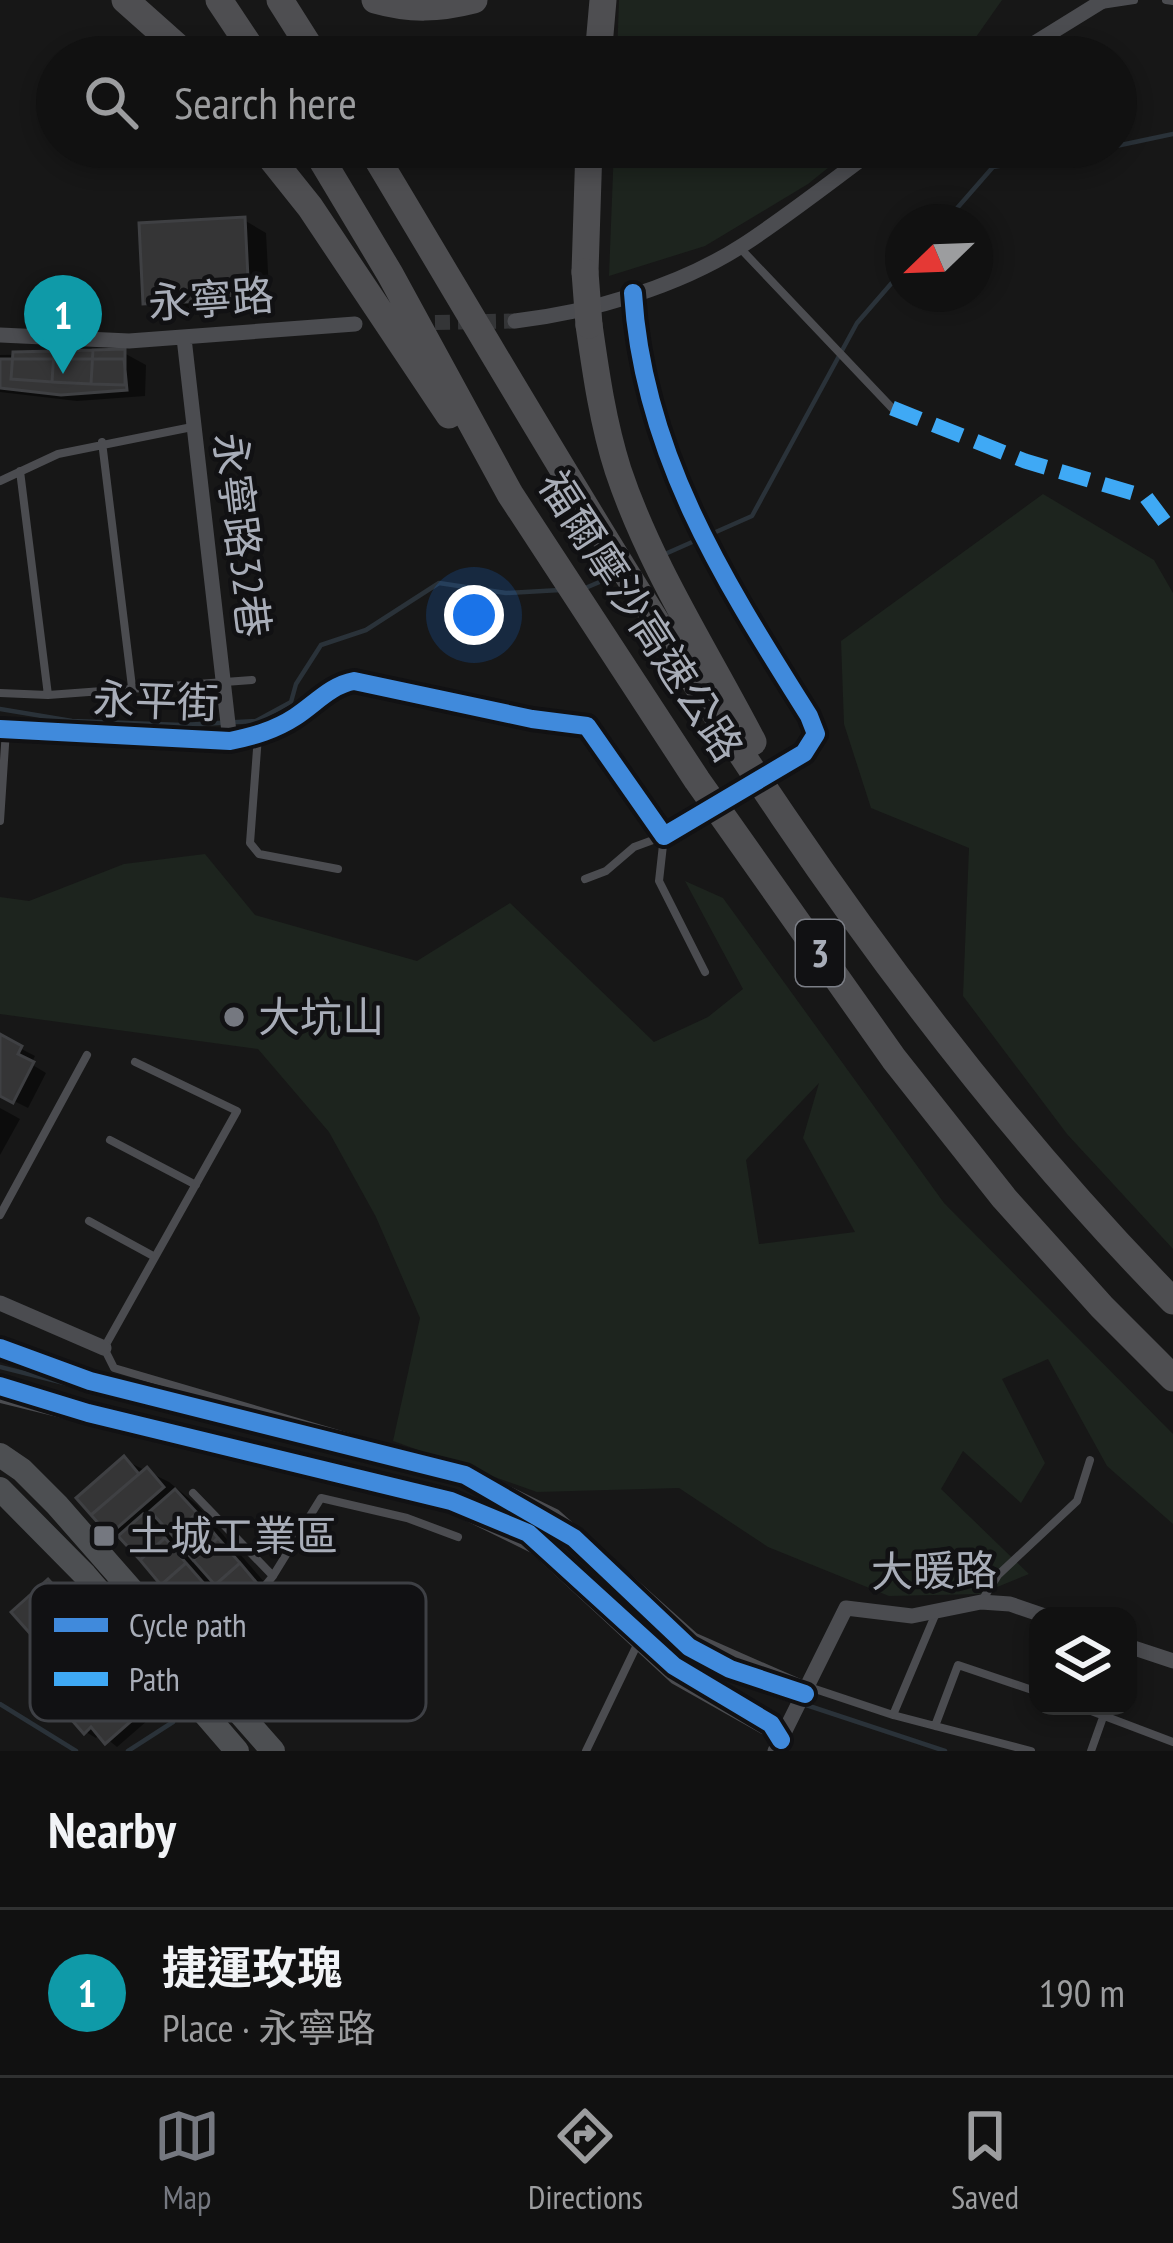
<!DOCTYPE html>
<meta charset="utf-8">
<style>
body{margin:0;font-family:"PT Sans Narrow","Noto Sans TC",sans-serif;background:#1e1f1f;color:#f1f3f6}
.controls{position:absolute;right:36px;bottom:36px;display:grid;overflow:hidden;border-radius:24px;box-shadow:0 6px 18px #0003}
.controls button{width:108px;height:108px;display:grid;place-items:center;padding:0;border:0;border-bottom:3px solid #303131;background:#111;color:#f1f3f6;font:60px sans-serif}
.compass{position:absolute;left:885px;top:204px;width:108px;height:108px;border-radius:50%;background:#111;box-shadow:0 6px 18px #0003;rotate:247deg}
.you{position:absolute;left:474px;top:615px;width:42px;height:42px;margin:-30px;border:9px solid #fff;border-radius:50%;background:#1a73e8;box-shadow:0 0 0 18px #1a73e833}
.badge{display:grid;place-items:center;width:78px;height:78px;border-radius:50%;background:#757880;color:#fff;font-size:39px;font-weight:700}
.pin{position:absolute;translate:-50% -99px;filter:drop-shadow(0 3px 6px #0008)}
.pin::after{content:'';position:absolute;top:63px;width:42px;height:36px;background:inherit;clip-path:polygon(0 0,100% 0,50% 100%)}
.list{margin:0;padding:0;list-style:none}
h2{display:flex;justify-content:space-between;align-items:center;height:156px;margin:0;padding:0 48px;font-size:51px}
h2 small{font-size:39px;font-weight:400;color:#9c9d9f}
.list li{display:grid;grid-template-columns:78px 1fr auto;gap:36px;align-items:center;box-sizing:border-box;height:168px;padding:0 48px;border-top:3px solid #303131}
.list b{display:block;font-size:45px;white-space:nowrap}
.list p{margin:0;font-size:39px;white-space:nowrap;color:#9c9d9f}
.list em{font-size:39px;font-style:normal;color:#9c9d9f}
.icon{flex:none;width:66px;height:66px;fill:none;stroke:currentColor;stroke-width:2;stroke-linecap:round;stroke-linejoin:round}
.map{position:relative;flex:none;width:1173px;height:1751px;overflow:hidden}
.search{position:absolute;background:#111;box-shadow:0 6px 18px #0003;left:36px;right:36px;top:36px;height:132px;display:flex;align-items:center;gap:30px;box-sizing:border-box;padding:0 42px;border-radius:66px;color:#9c9d9f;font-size:45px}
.sheet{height:324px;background:#111}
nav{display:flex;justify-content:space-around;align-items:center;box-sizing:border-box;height:168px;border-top:3px solid #303131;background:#111;font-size:33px;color:#9c9d9f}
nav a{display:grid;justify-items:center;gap:6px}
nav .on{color:#757880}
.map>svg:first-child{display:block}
.green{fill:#1d241e;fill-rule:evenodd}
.shadow{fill:#0007;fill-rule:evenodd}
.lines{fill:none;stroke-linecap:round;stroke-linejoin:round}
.stream{stroke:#2a3239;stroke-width:4.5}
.building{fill:#353536;stroke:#3f4043;stroke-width:3}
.minor-tunnel{stroke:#343537;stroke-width:15;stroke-dasharray:15 8;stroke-linecap:butt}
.service{stroke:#4b4c50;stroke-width:8}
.minor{stroke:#4b4c50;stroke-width:15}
.primary{stroke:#4d4f52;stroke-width:24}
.motorway{stroke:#4e4e51;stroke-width:27}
.motorway-bridge{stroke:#4e4e51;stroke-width:27}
.quiet{stroke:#3fa9f5;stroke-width:15;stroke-dasharray:30 15;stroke-linecap:butt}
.cycleway-casing{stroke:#111113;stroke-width:26}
.cycleway{stroke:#408adc;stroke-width:18}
.poi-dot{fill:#757880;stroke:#111113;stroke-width:4.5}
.labels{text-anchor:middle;stroke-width:9;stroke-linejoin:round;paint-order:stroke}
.shield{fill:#111113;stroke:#7b7e86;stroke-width:3}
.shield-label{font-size:39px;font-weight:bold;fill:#a8adb8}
.street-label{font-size:42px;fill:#a8adb8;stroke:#111113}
.poi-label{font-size:42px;fill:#a8adb8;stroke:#111113;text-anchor:start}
.key{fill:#111113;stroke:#3e4045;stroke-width:3}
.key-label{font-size:33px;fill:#a8adb8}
</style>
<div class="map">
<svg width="1173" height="1751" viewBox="0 0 1173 1751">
<rect width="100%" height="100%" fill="#171717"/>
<path class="green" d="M619,0H1002L962,57H617Z
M614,147H854L808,184L705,246L609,276Z
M1043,494L1154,560L1173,593V1249L1067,1134L963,996L969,848L871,808L844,724L841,641Z
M205,854L255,915L417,961L510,903L654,1042L708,1017L743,989L685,881L723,898L944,1203L1173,1434V1524L1107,1466L1048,1359L1002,1379L1045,1463L1021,1503L963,1451L941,1489L1029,1574L980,1594L889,1596L768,1547L679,1488L537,1492L393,1441L420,1318L376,1217L329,1132L258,1049L0,1014V897L29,901L124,864ZM819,1083L803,1138L855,1232L759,1244L746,1160Z"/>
<path class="shadow" d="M244,220L266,233L270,310L168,315L146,303Z
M124,353L146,365L145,396L77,401L0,392V355Z
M0,1038L35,1056L31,1064L46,1073L28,1108L0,1094Z
M0,1108L20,1119L0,1155Z
M124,1460L169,1482L197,1505L281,1601L260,1620L230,1602L249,1626L228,1645L207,1632L128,1543L111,1533ZM162,1520L173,1535L156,1525Z
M48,1583L62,1591L124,1659L112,1671L122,1677L155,1714L117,1747L100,1733L96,1738L86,1732L91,1689L77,1681Z"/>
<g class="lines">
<path class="stream" d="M1116,146L1173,134
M945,222L993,167L1108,147
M709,535L752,516L857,323L903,270
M665,554L699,539
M583,589L616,575
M0,709L72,721L182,725L256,721L291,702L296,684L321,645L366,630L439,583L506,593L560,590
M0,1367L470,1485L531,1517L585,1560L649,1625L687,1657L770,1693L945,1751
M0,1704L76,1751
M128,1751L173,1722"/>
</g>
<path class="building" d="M245,217L249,299L143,304L139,223Z
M125,349V385L91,384L93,350Z
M93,350L91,384L52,382L54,351Z
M54,351L52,382L11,379L13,352Z
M0,359H124L127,390L61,395L0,388Z
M0,1034L22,1046L18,1054L34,1062L13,1103L0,1096Z
M124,1456L139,1474L91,1515L76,1498Z
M147,1467L164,1487L109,1535L91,1515Z
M175,1489L197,1513L172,1535L150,1511Z
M197,1513L218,1538L193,1560L172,1535Z
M143,1514L165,1538L140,1560L118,1536Z
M165,1538L186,1563L161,1585L140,1560Z
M218,1538L240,1563L215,1585L193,1560Z
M186,1563L208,1588L183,1610L161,1585Z
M240,1563L261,1588L236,1609L215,1585Z
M48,1579L112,1650L75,1684L11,1612Z
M112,1667L147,1707L105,1744L91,1727L84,1734L63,1710Z"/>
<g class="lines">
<path class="minor-tunnel" d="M412,323L515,321
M664,836L804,753"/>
<path class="service" d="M1166,0L1173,1
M1101,5L1134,0
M740,248L892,408
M102,442L132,687
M20,471L48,695
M0,481L58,454L192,427
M0,693L48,695L252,680
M258,736L250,843L259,854L338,869
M0,821L6,730
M585,879L606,871L634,847L664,836L659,881L705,972
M135,1062L237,1111L104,1348L114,1368L478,1475L556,1513L695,1637L809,1687L893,1715L1031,1751
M110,1140L196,1185
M0,1215L87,1055
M89,1221L155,1257
M0,1399L453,1510L534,1550L674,1680L779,1739
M193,1493L273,1576
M981,1602L998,1575L1077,1501L1090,1460
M202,1663L273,1576L321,1498L407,1518L458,1537
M1078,1706L1173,1742
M893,1715L936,1613
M935,1726L958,1665L1038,1692
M586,1751L636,1647
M1091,1751L1107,1706"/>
<path class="minor" d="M1012,57L1104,0
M633,293C643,455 725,582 809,716L816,734L804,753
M515,321C591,312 678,287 743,245C789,215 833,180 878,147
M0,335L129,341L355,324
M184,338L230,741
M0,729L230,741C254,736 275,730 295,717C315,704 331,685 354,681L532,719L587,726L664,836
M0,1303L104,1348
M1128,1646L1173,1661
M775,1751L846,1608L912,1616L981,1602L1010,1604L1045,1616"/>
<path class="primary" d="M0,1455L22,1470L57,1505L273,1751
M0,1489L85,1575L237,1751"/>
<path class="motorway" d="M125,0L188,56
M219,0L257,57
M280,0L316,57
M375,0C410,10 439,9 474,0
M598,57L603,0
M262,147L310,207L449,415
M314,147L390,274L510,494L697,780L894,1059L1004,1198L1102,1307L1173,1378
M370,147C611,548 842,965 1173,1301
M585,272L589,147
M589,325C596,374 603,423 618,470C650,566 707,653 753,742"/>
<path class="motorway-bridge" d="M585,272L589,325"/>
<path class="quiet" d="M892,408L1025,461L1146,497L1173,533"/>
<g class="cycleway-casing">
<path id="cycleway" d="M0,729L230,741C254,736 275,730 295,717C315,704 331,685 354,681L532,719L587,726L664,836L804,753L816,734L809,716C725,582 643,455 633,293
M0,1348L90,1381L465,1475L574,1538L689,1647L730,1669L805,1694
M0,1386L88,1413L451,1501L528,1533L674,1666L771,1724L781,1740"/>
</g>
<use href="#cycleway" class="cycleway"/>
</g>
<g class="poi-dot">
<circle cx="234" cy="1017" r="12"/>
<rect x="92" y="1524" width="24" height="24" rx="6"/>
</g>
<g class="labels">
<rect class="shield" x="796" y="920" width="48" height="66" rx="9"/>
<g class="shield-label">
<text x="820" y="967">3</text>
</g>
<g class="street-label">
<text transform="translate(211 299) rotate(-4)" y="15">永寧路</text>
<text transform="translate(242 535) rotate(83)" y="15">永寧路32巷</text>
<text transform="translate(641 616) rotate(57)" y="15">福爾摩沙高速公路</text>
<text transform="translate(156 701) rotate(2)" y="15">永平街</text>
<text transform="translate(934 1571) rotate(-1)" y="15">大暖路</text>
</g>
<g class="poi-label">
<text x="258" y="1032">大坑山</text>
<text x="128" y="1551">土城工業區</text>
</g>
</g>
<rect x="30" y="1583" width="396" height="138" rx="18" class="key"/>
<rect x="54" y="1618" width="54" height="14" fill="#408adc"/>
<rect x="54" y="1672" width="54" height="14" fill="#3fa9f5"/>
<g class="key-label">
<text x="129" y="1637">Cycle path</text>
<text x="129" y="1691">Path</text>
</g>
</svg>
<div class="controls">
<button><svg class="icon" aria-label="layers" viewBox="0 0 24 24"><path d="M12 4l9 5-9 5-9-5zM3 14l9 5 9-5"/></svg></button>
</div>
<svg class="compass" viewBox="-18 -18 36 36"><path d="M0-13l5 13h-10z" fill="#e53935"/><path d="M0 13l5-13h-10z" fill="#9c9d9f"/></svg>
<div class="you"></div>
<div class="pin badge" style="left:63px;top:374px;background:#0f9aa8">1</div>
<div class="search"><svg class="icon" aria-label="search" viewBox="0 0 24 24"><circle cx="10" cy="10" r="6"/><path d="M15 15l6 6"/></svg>Search here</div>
</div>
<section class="sheet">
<h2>Nearby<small></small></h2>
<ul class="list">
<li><span class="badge" style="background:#0f9aa8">1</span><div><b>捷運玫瑰</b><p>Place · 永寧路</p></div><em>190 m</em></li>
</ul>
</section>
<nav>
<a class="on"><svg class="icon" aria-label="map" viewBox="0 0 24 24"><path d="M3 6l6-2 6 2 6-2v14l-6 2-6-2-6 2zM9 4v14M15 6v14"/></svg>Map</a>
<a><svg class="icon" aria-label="directions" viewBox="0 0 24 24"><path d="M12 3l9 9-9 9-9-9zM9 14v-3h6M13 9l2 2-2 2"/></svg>Directions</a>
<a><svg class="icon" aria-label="saved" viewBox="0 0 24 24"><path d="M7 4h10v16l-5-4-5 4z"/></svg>Saved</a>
</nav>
